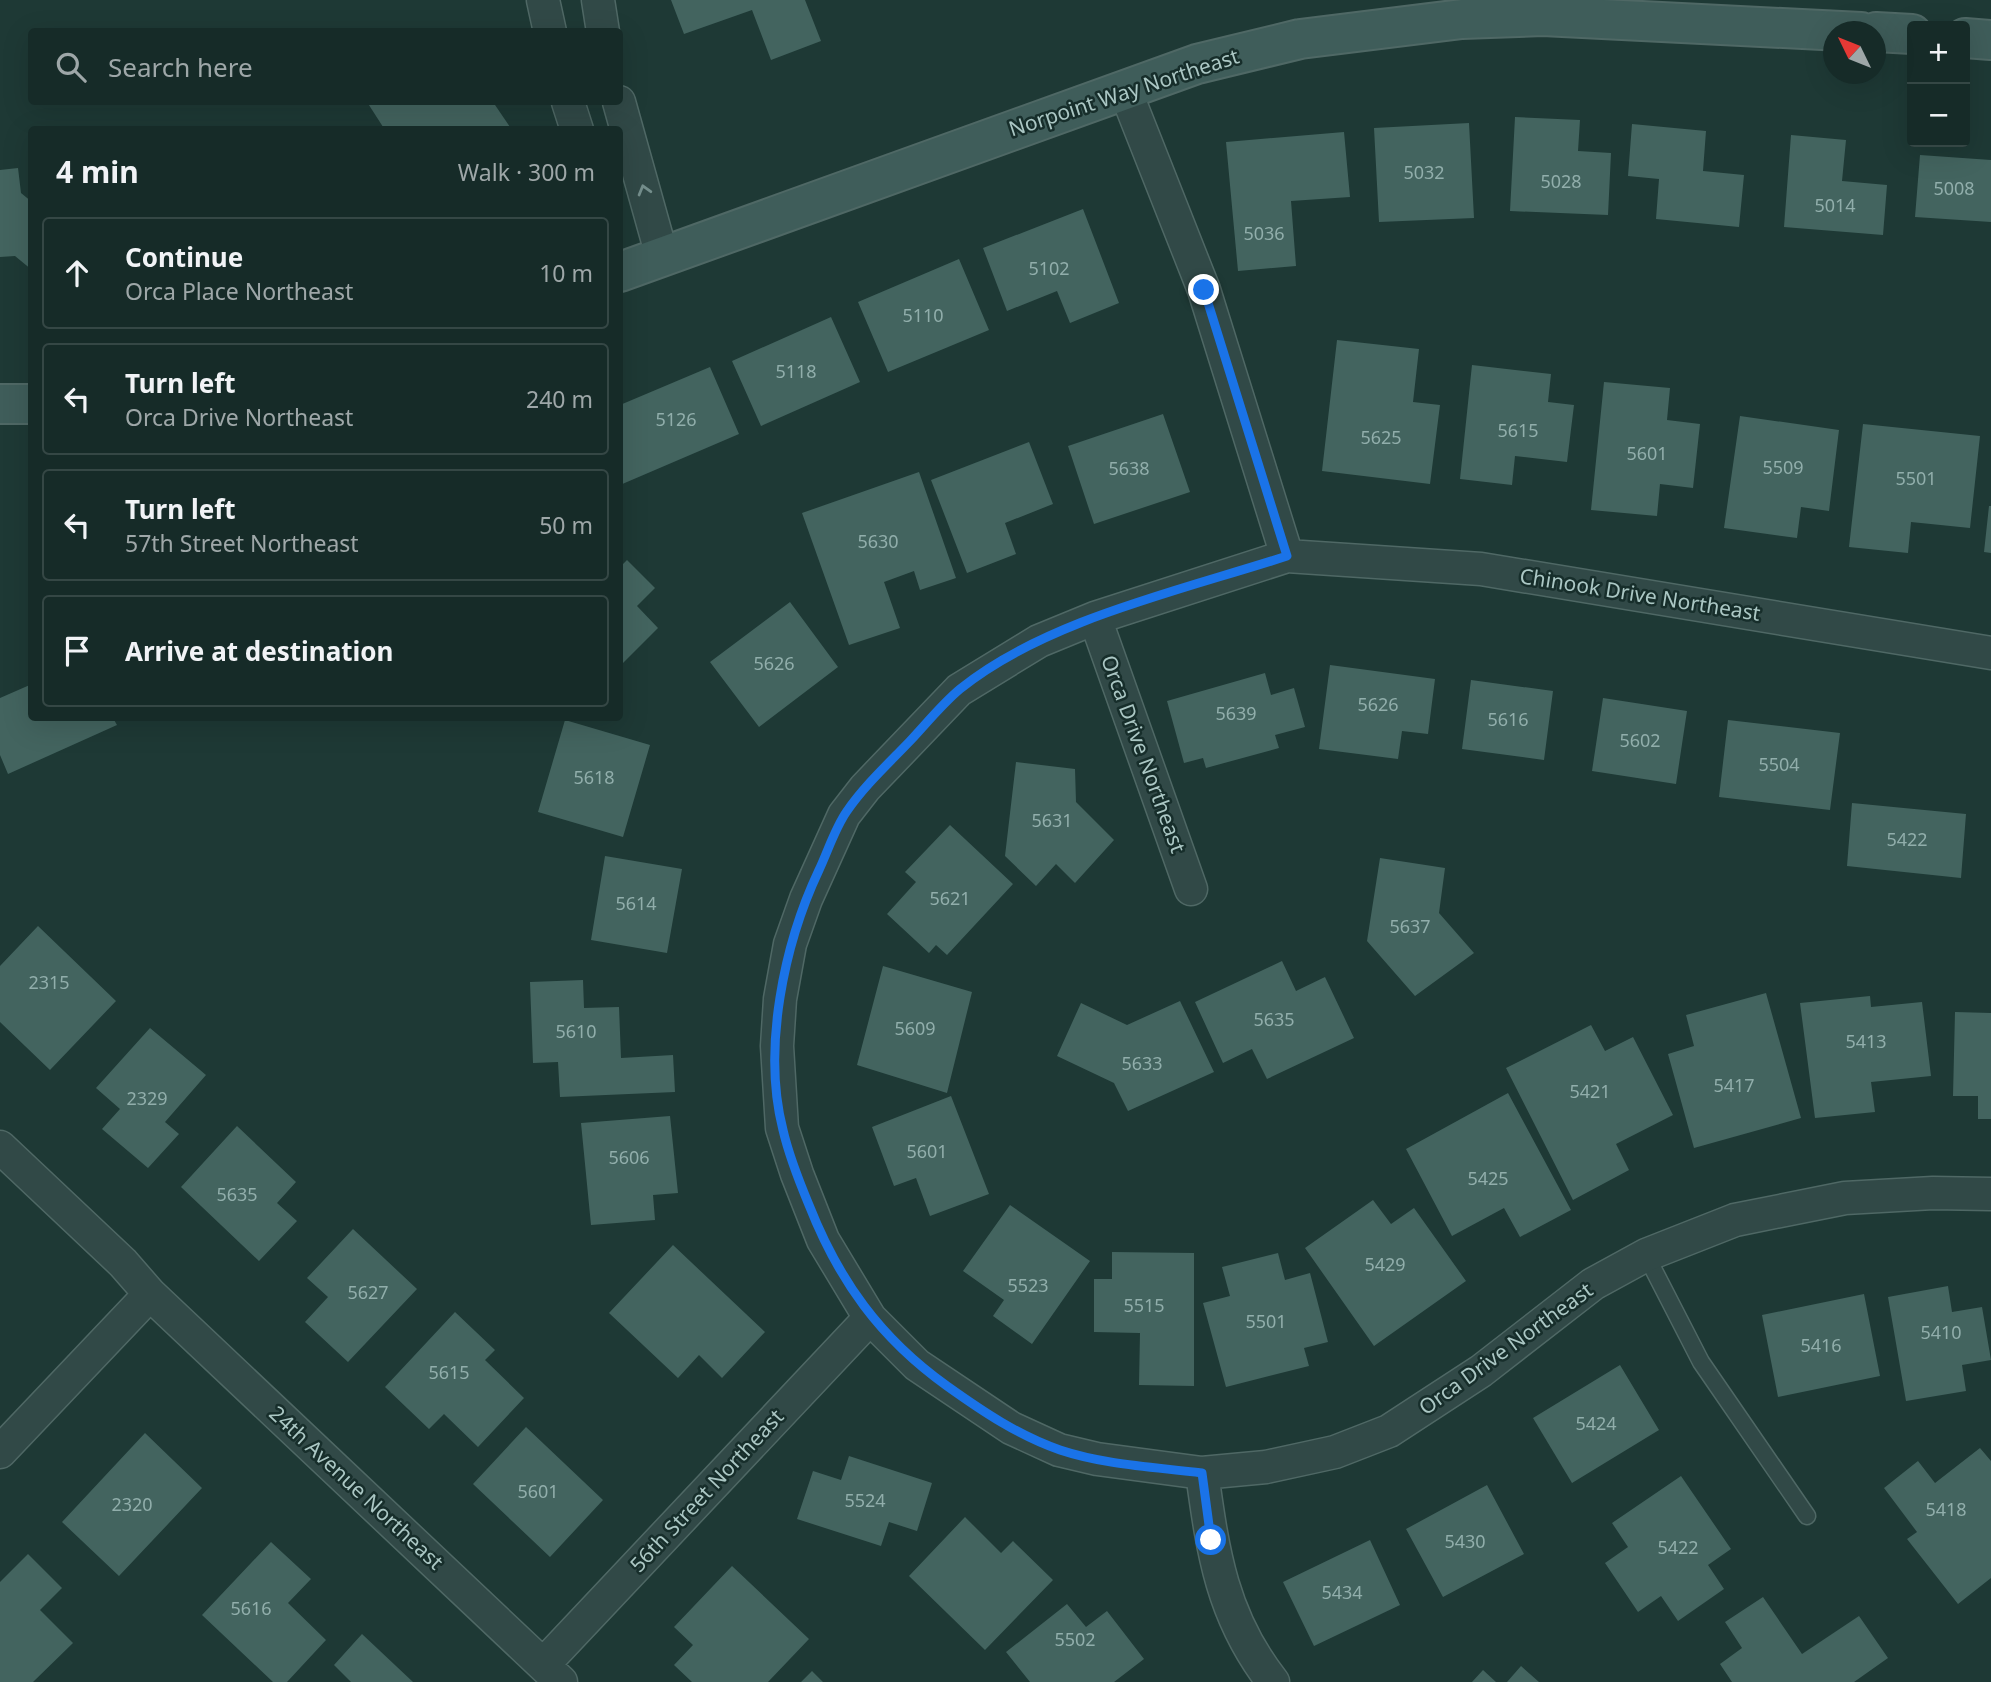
<!DOCTYPE html>
<meta charset="utf-8">
<style>
body{margin:0;font-family:"Noto Sans",sans-serif;background:#1f3330;color:#f1f3f6}
.controls{position:absolute;right:21px;top:21px;display:grid;overflow:hidden;border-radius:7px;box-shadow:0 7px 28px #0002}
.controls button{width:63px;height:63px;display:grid;place-items:center;padding:0;border:0;border-bottom:2px solid #354745;background:#162b28;color:#f1f3f6;font:35px sans-serif}
.compass{position:absolute;left:1823px;top:21px;width:63px;height:63px;border-radius:50%;background:#162b28;box-shadow:0 7px 28px #0002;rotate:313deg}
.stop{position:absolute;width:21px;height:21px;margin:-16px;border:5px solid #1a73e8;border-radius:50%;background:#fff}
.stop.end{background:#1a73e8;border-color:#fff;box-shadow:0 2px 7px #0008}
.list{margin:0;padding:0;list-style:none}
h2{display:flex;justify-content:space-between;align-items:center;height:91px;margin:0;padding:0 28px;font-size:30px}
h2 small{font-size:23px;font-weight:400;color:#9ea7a8}
.list li{display:grid;grid-template-columns:46px 1fr auto;gap:21px;align-items:center;box-sizing:border-box;height:112px;margin:0 14px 14px;padding:0 14px;border:2px solid #354745;border-radius:7px}
.list b{display:block;font-size:26px;white-space:nowrap}
.list p{margin:0;font-size:23px;white-space:nowrap;color:#9ea7a8}
.list em{font-size:23px;font-style:normal;color:#9ea7a8}
.icon{flex:none;width:38px;height:38px;fill:none;stroke:currentColor;stroke-width:2;stroke-linecap:round;stroke-linejoin:round}
.map{position:relative;flex:none;width:1991px;height:1682px;overflow:hidden}
.search{position:absolute;background:#162b28;box-shadow:0 7px 28px #0002;left:28px;top:28px;width:595px;height:77px;display:flex;align-items:center;gap:18px;box-sizing:border-box;padding:0 24px;border-radius:7px;color:#9ea7a8;font-size:26px}
.panel{position:absolute;background:#162b28;box-shadow:0 7px 28px #0002;left:28px;top:126px;width:595px;height:595px;border-radius:7px}
.map>svg:first-child{display:block}
.building{fill:#43645f}
.lines{fill:none;stroke-linecap:round;stroke-linejoin:round}
.lane-casing{stroke:#4f6865;stroke-width:19}
.street-casing{stroke:#4f6865;stroke-width:35}
.secondary-casing{stroke:#4f6865;stroke-width:42}
.lane{stroke:#314947;stroke-width:16}
.street{stroke:#314947;stroke-width:32}
.secondary{stroke:#3f5d5a;stroke-width:38}
.oneway{stroke:#748e8c}
.route{stroke:#1a73e8;stroke-width:9}
.labels{text-anchor:middle;stroke-width:5;stroke-linejoin:round;paint-order:stroke}
.number-label{font-size:18px;fill:#91aeab}
.street-label{font-size:21px;fill:#abc7c4;stroke:#172e2b}
</style>
<div class="map">
<svg width="1991" height="1682" viewBox="0 0 1991 1682">
<rect width="100%" height="100%" fill="#1e3935"/>
<path class="building" d="M671,0H805L821,41L771,60L752,10L684,34Z
M367,102H493L512,130H385Z
M1515,117L1580,120L1578,151L1611,153L1608,215L1510,211Z
M1469,123L1474,218L1379,222L1374,128Z
M1632,124L1706,131L1703,171L1744,175L1739,227L1656,219L1659,179L1628,176Z
M1344,132L1350,197L1291,201L1296,266L1238,271L1226,142Z
M1791,135L1846,140L1842,181L1887,185L1883,235L1784,227Z
M1920,155L1991,160V222L1915,217Z
M18,168L21,193L32,202V270L15,256L0,257V170Z
M1083,209L1119,303L1070,323L1057,291L1007,311L983,248Z
M959,259L989,330L888,372L858,302Z
M831,317L860,382L761,426L732,361Z
M1337,340L1419,349L1413,402L1440,405L1430,484L1322,471Z
M1472,365L1551,374L1548,402L1574,405L1567,462L1515,456L1512,485L1460,479Z
M710,367L739,434L620,485V405Z
M1604,382L1670,388L1667,420L1700,424L1693,488L1660,484L1657,516L1591,510Z
M1163,414L1190,492L1094,524L1068,446Z
M1740,416L1839,430L1829,511L1801,507L1797,538L1724,528Z
M1863,424L1980,436L1970,528L1911,522L1908,553L1849,547Z
M1029,442L1053,504L1005,523L1016,554L967,573L931,480Z
M919,472L956,578L920,590L914,571L884,582L900,628L849,645L802,513Z
M1989,506H1991V553L1984,552Z
M627,560L655,588L637,606L658,628L620,666V567Z
M790,602L838,667L759,727L710,662Z
M1330,665L1435,679L1428,734L1402,731L1398,759L1319,749Z
M1265,673L1271,695L1294,688L1305,727L1275,735L1279,748L1206,768L1203,758L1184,763L1167,701Z
M1471,680L1553,691L1544,760L1462,749Z
M32,684V718H113L117,725L8,774L0,755V698Z
M1603,698L1687,711L1676,784L1592,771Z
M565,720L650,745L623,837L538,812Z
M1728,720L1840,733L1830,810L1719,797Z
M1016,762L1075,769L1076,802L1114,840L1075,883L1056,864L1036,886L1005,856Z
M1852,803L1966,814L1961,878L1847,866Z
M950,825L1013,884L947,955L936,945L929,953L887,914L916,882L905,872Z
M605,856L682,869L667,953L591,940Z
M1380,858L1445,868L1439,913L1474,953L1415,996L1367,941Z
M38,926L116,1001L50,1070L0,1022V966Z
M1282,961L1296,991L1325,977L1354,1038L1267,1079L1252,1049L1223,1063L1195,1002Z
M883,966L972,992L947,1093L857,1065Z
M583,980L584,1008L619,1007L621,1058L673,1055L675,1092L560,1097L558,1062L533,1063L530,982Z
M1766,993L1801,1118L1694,1148L1668,1054L1694,1046L1686,1015Z
M1870,996L1871,1007L1922,1002L1931,1076L1871,1082L1875,1112L1815,1118L1800,1003Z
M1180,1001L1214,1072L1128,1111L1114,1083L1057,1056L1081,1003L1127,1025Z
M1955,1012L1991,1013V1119H1978V1096H1953Z
M1591,1025L1605,1051L1633,1037L1673,1115L1616,1144L1629,1170L1573,1200L1506,1068Z
M150,1028L206,1075L165,1122L179,1134L148,1168L102,1129L120,1109L96,1088Z
M1508,1093L1571,1210L1520,1237L1504,1208L1452,1236L1406,1149Z
M951,1096L989,1194L930,1216L916,1178L894,1186L872,1127Z
M670,1116L678,1193L653,1195L655,1220L591,1225L581,1123Z
M237,1126L296,1182L277,1203L297,1221L259,1261L181,1187Z
M1373,1200L1391,1224L1414,1208L1466,1281L1374,1346L1305,1248Z
M1010,1205L1090,1261L1032,1344L993,1316L1004,1300L963,1271Z
M353,1229L417,1289L348,1362L305,1322L328,1297L307,1278Z
M673,1245L765,1332L722,1378L699,1355L678,1378L609,1313Z
M1112,1252L1194,1253V1386L1139,1385L1140,1333L1094,1332V1279H1112Z
M1278,1253L1285,1280L1310,1273L1328,1342L1304,1348L1309,1366L1226,1387L1203,1303L1230,1296L1222,1267Z
M1948,1286L1952,1312L1982,1307L1991,1360L1962,1365L1966,1391L1906,1401L1888,1297Z
M1864,1294L1880,1376L1778,1397L1762,1315Z
M455,1312L495,1350L485,1360L524,1398L478,1447L444,1414L429,1429L385,1387Z
M1620,1365L1659,1430L1572,1483L1533,1418Z
M526,1427L603,1500L550,1557L473,1484Z
M145,1433L202,1488L119,1576L62,1522Z
M1980,1448L1991,1461V1578L1958,1604L1907,1539L1917,1532L1884,1488L1918,1461L1935,1483Z
M849,1456L932,1483L917,1531L889,1522L881,1546L797,1519L813,1471L841,1480Z
M1681,1476L1731,1549L1708,1565L1724,1589L1678,1621L1661,1596L1638,1612L1605,1563L1628,1547L1612,1523Z
M1487,1485L1524,1554L1443,1597L1406,1529Z
M965,1517L1001,1553L1013,1541L1053,1580L985,1650L909,1576Z
M1370,1540L1400,1605L1314,1646L1283,1582Z
M271,1542L311,1579L288,1603L326,1640L287,1682H273L202,1615Z
M28,1554L62,1588L40,1610L73,1643L33,1682H0V1582Z
M732,1566L809,1639L768,1682H692L674,1665L693,1645L674,1627Z
M1763,1597L1802,1654L1859,1616L1888,1658L1854,1682H1732L1720,1664L1742,1648L1725,1622Z
M1067,1604L1086,1627L1107,1611L1144,1659L1114,1682H1030L1006,1652Z
M362,1634L413,1682H351L334,1665Z
M1521,1666L1539,1682H1507Z
M1483,1670L1496,1682H1472Z
M812,1671L823,1682H801Z"/>
<g class="lines">
<g class="lane-casing">
<path id="lane" d="M1646,1255L1701,1362L1807,1516"/>
</g>
<g class="street-casing">
<path id="street" d="M543,0L550,32
M598,0L603,32
M1125,90L1204,290L1287,556
M568,102L577,130
M619,102L662,256
M1095,618L1191,889
M1991,653L1481,569L1287,556L1095,618L1039,641L959,690L865,788L844,815L806,899L790,944L780,999L777,1046L782,1128L797,1174L823,1240L870,1318L917,1365L1011,1428L1059,1450L1097,1459L1202,1473L1266,1467L1335,1452L1389,1431L1481,1371L1593,1284L1646,1255L1735,1220L1845,1198L1933,1193L1991,1194
M0,1147L123,1263L150,1294L561,1682
M0,1452L150,1294
M1202,1473C1213,1553 1222,1617 1273,1682
M543,1665L870,1318"/>
</g>
<g class="secondary-casing">
<path id="secondary" d="M1876,32L1912,34
M1965,38L1991,40
M620,272L1197,64L1300,39L1462,19L1543,16L1861,32
M0,404H32"/>
</g>
<use href="#lane" class="lane"/>
<use href="#street" class="street"/>
<use href="#secondary" class="secondary"/>
</g>
<defs><path id="oneway-chevron" d="M-2-3.5L2.5 0L-2 3.5" fill="none" stroke-width="1.6" stroke-linecap="round" stroke-linejoin="round" transform="scale(1.75)"/></defs>
<use class="oneway" href="#oneway-chevron" transform="translate(644 190) rotate(-106)"/>
<g class="lines">
<path class="route" d="M1204,290L1287,556C1183,590 1045,620 960,689C942,704 926,724 910,741C888,764 865,785 847,811C835,828 828,851 819,870C784,944 762,1049 783,1130C789,1156 799,1181 809,1205C839,1281 880,1338 947,1386C982,1411 1019,1436 1060,1450C1105,1465 1155,1467 1202,1473L1211,1540"/>
</g>
<g class="labels">
<g class="number-label">
<text x="1424" y="179">5032</text>
<text x="1561" y="188">5028</text>
<text x="1954" y="195">5008</text>
<text x="1835" y="212">5014</text>
<text x="1264" y="240">5036</text>
<text x="1049" y="275">5102</text>
<text x="923" y="322">5110</text>
<text x="796" y="378">5118</text>
<text x="676" y="426">5126</text>
<text x="1518" y="437">5615</text>
<text x="1381" y="444">5625</text>
<text x="1647" y="460">5601</text>
<text x="1783" y="474">5509</text>
<text x="1129" y="475">5638</text>
<text x="1916" y="485">5501</text>
<text x="878" y="548">5630</text>
<text x="774" y="670">5626</text>
<text x="1378" y="711">5626</text>
<text x="1236" y="720">5639</text>
<text x="1508" y="726">5616</text>
<text x="1640" y="747">5602</text>
<text x="1779" y="771">5504</text>
<text x="594" y="784">5618</text>
<text x="1052" y="827">5631</text>
<text x="1907" y="846">5422</text>
<text x="950" y="905">5621</text>
<text x="636" y="910">5614</text>
<text x="1410" y="933">5637</text>
<text x="49" y="989">2315</text>
<text x="1274" y="1026">5635</text>
<text x="915" y="1035">5609</text>
<text x="576" y="1038">5610</text>
<text x="1866" y="1048">5413</text>
<text x="1142" y="1070">5633</text>
<text x="1734" y="1092">5417</text>
<text x="1590" y="1098">5421</text>
<text x="147" y="1105">2329</text>
<text x="927" y="1158">5601</text>
<text x="629" y="1164">5606</text>
<text x="1488" y="1185">5425</text>
<text x="237" y="1201">5635</text>
<text x="1385" y="1271">5429</text>
<text x="1028" y="1292">5523</text>
<text x="368" y="1299">5627</text>
<text x="1144" y="1312">5515</text>
<text x="1266" y="1328">5501</text>
<text x="1941" y="1339">5410</text>
<text x="1821" y="1352">5416</text>
<text x="449" y="1379">5615</text>
<text x="1596" y="1430">5424</text>
<text x="538" y="1498">5601</text>
<text x="865" y="1507">5524</text>
<text x="132" y="1511">2320</text>
<text x="1946" y="1516">5418</text>
<text x="1465" y="1548">5430</text>
<text x="1678" y="1554">5422</text>
<text x="1342" y="1599">5434</text>
<text x="251" y="1615">5616</text>
<text x="1075" y="1646">5502</text>
</g>
<g class="street-label">
<text transform="translate(1124 93) rotate(-18)" y="7">Norpoint Way Northeast</text>
<text transform="translate(1640 595) rotate(9)" y="7">Chinook Drive Northeast</text>
<text transform="translate(1143 754) rotate(70)" y="7">Orca Drive Northeast</text>
<text transform="translate(1506 1349) rotate(-36)" y="7">Orca Drive Northeast</text>
<text transform="translate(356 1488) rotate(43)" y="7">24th Avenue Northeast</text>
<text transform="translate(707 1491) rotate(-47)" y="7">56th Street Northeast</text>
</g>
</g>
</svg>
<div class="controls">
<button>+</button>
<button>−</button>
</div>
<svg class="compass" viewBox="-18 -18 36 36"><path d="M0-13l5 13h-10z" fill="#e53935"/><path d="M0 13l5-13h-10z" fill="#9ea7a8"/></svg>
<div class="stop" style="left:1211px;top:1540px"></div>
<div class="stop end" style="left:1204px;top:290px"></div>
<div class="search"><svg class="icon" aria-label="search" viewBox="0 0 24 24"><circle cx="10" cy="10" r="6"/><path d="M15 15l6 6"/></svg>Search here</div>
<section class="panel">
<h2>4 min<small>Walk · 300 m</small></h2>
<ul class="list">
<li><svg class="icon" aria-label="ahead" viewBox="0 0 24 24"><path d="M12 20V5M6 11l6-6 6 6"/></svg><div><b>Continue</b><p>Orca Place Northeast</p></div><em>10 m</em></li>
<li><svg class="icon" aria-label="left" viewBox="0 0 24 24"><path d="M17 20v-9H6M10 6l-5 5 5 5"/></svg><div><b>Turn left</b><p>Orca Drive Northeast</p></div><em>240 m</em></li>
<li><svg class="icon" aria-label="left" viewBox="0 0 24 24"><path d="M17 20v-9H6M10 6l-5 5 5 5"/></svg><div><b>Turn left</b><p>57th Street Northeast</p></div><em>50 m</em></li>
<li><svg class="icon" aria-label="arrive" viewBox="0 0 24 24"><path d="M6 21V4h12l-3 4 3 4H6"/></svg><div><b>Arrive at destination</b></div></li>
</ul>
</section>
</div>
